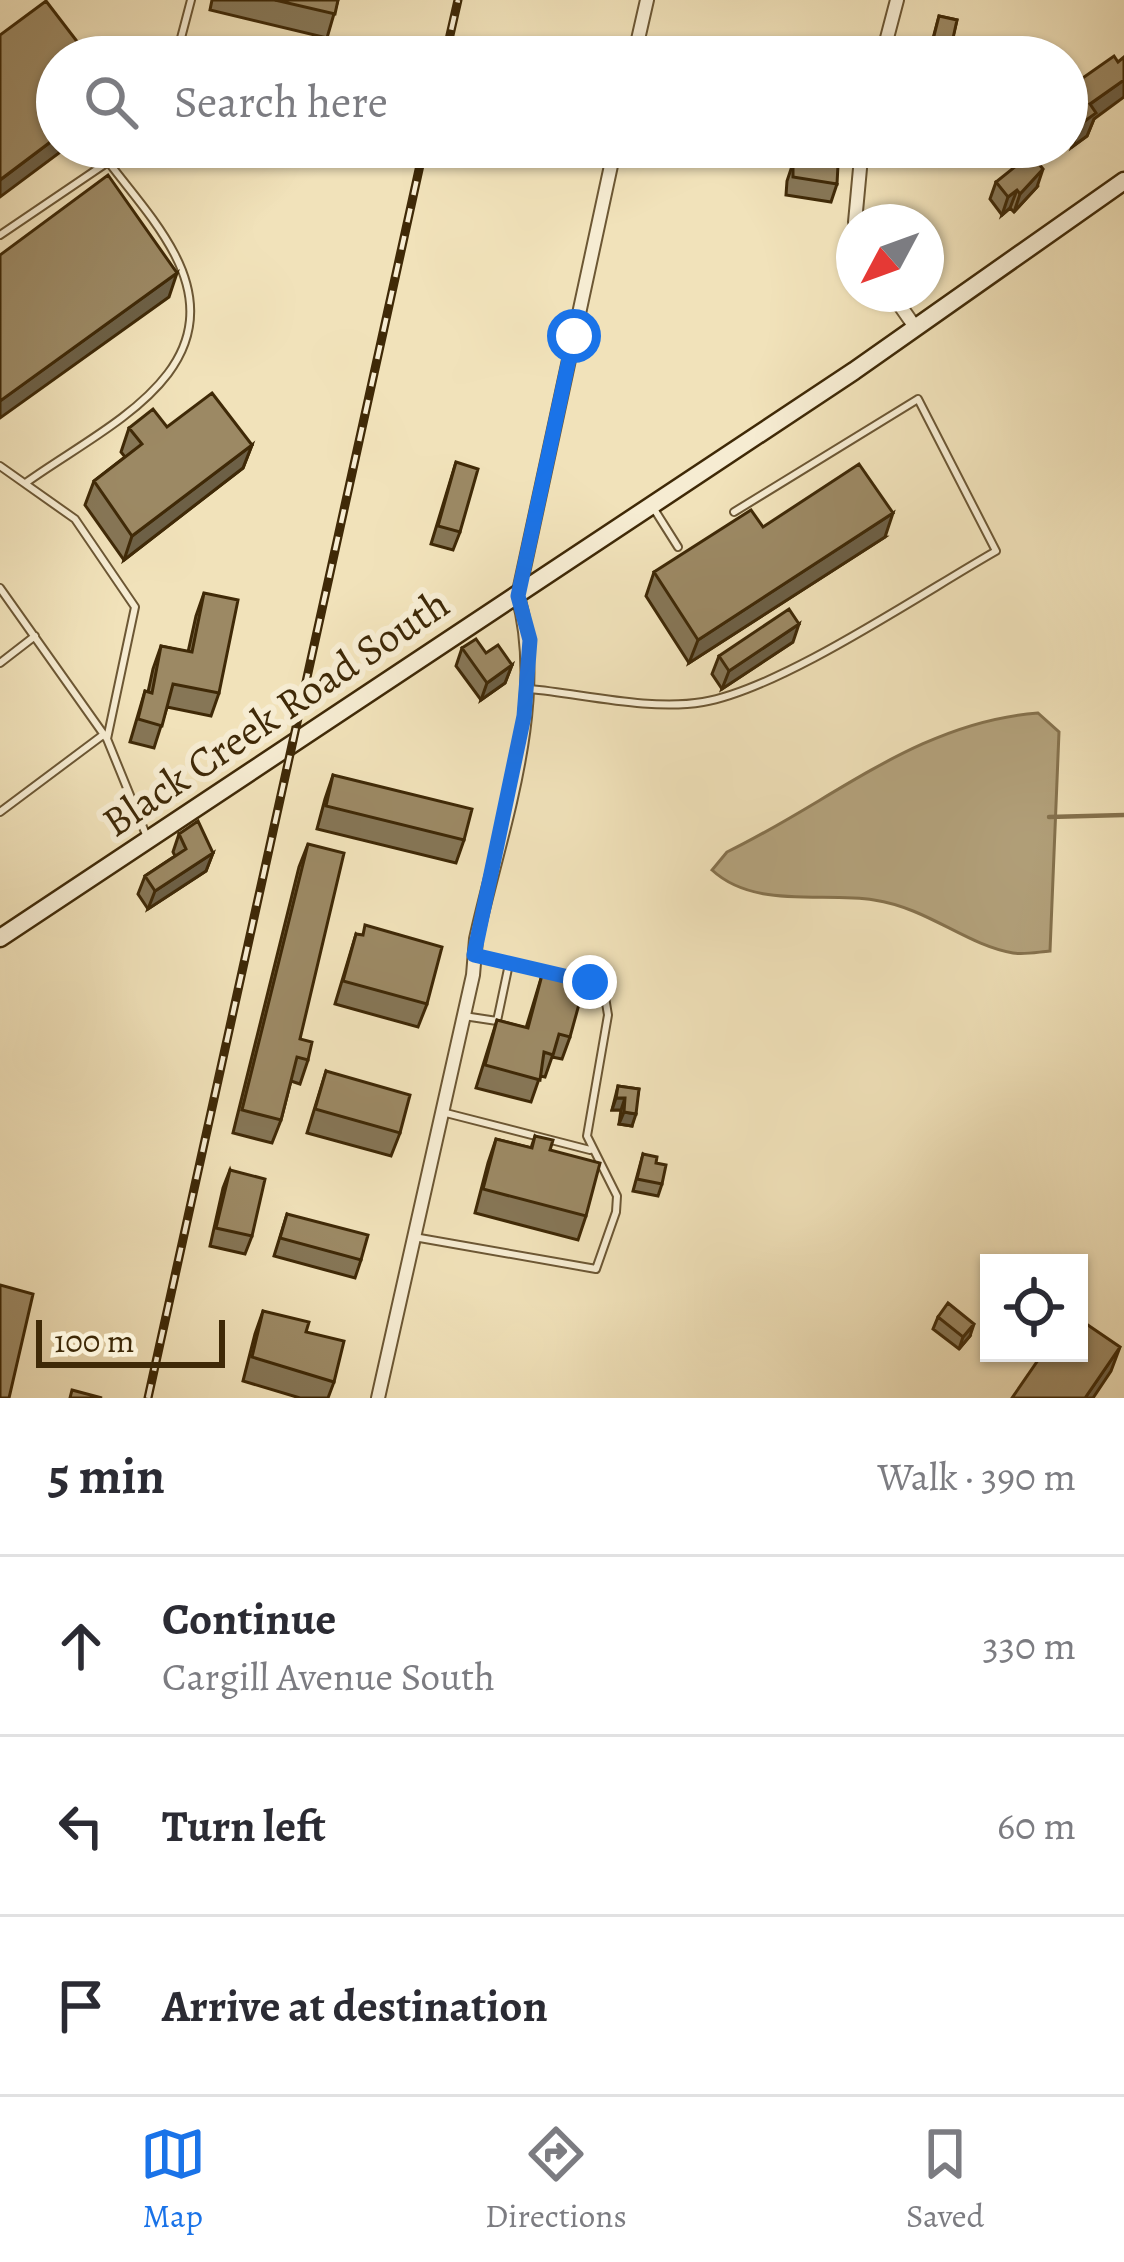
<!DOCTYPE html>
<meta charset="utf-8">
<style>
body{margin:0;font-family:Alegreya,serif;background:#f7f7f7;color:#2b2b33}
.controls{position:absolute;right:36px;bottom:36px;display:grid;overflow:hidden;border-radius:0px;box-shadow:0 3px 9px #0004}
.controls button{width:108px;height:108px;display:grid;place-items:center;padding:0;border:0;border-bottom:3px solid #e1e1e2;background:#fff;color:#2b2b33;font:60px sans-serif}
.compass{position:absolute;left:836px;top:204px;width:108px;height:108px;border-radius:50%;background:#fff;box-shadow:0 3px 9px #0004;rotate:229deg}
.scale{position:absolute;left:36px;bottom:30px;width:189px;box-sizing:border-box;padding-left:12px;border:6px solid #3f2907;border-top:0;font-size:33px;line-height:42px;white-space:nowrap;color:#3f2907;-webkit-text-stroke:9px #f6ecd2;paint-order:stroke}
.stop{position:absolute;width:36px;height:36px;margin:-27px;border:9px solid #1a73e8;border-radius:50%;background:#fff}
.stop.end{background:#1a73e8;border-color:#fff;box-shadow:0 3px 12px #0008}
.list{margin:0;padding:0;list-style:none}
h2{display:flex;justify-content:space-between;align-items:center;height:156px;margin:0;padding:0 48px;font-size:51px}
h2 small{font-size:39px;font-weight:400;color:#7c7c81}
.list li{display:grid;grid-template-columns:78px 1fr auto;gap:36px;align-items:center;box-sizing:border-box;height:180px;padding:0 48px;border-top:3px solid #e1e1e2}
.list b{display:block;font-size:45px;white-space:nowrap}
.list p{margin:0;font-size:39px;white-space:nowrap;color:#7c7c81}
.list em{font-size:39px;font-style:normal;color:#7c7c81}
.icon{flex:none;width:66px;height:66px;fill:none;stroke:currentColor;stroke-width:2;stroke-linecap:round;stroke-linejoin:round}
.map{position:relative;flex:none;width:1124px;height:1398px;overflow:hidden}
.search{position:absolute;background:#fff;box-shadow:0 3px 9px #0004;left:36px;right:36px;top:36px;height:132px;display:flex;align-items:center;gap:30px;box-sizing:border-box;padding:0 42px;border-radius:66px;color:#7c7c81;font-size:45px}
.sheet{height:696px;background:#fff}
nav{display:flex;justify-content:space-around;align-items:center;box-sizing:border-box;height:168px;border-top:3px solid #e1e1e2;background:#fff;font-size:33px;color:#7c7c81}
nav a{display:grid;justify-items:center;gap:6px}
nav .on{color:#1a73e8}
.map>svg:first-child{display:block}
.water{fill:#b4a37d;stroke:#85724e;stroke-width:3}
.lines{fill:none;stroke-linecap:round;stroke-linejoin:round}
.stream{stroke:#85724e;stroke-width:4.5}
.lane-casing{stroke:#6c5734;stroke-width:10}
.street-casing{stroke:#6c5734;stroke-width:16}
.secondary-casing{stroke:#3f2907;stroke-width:21}
.lane{stroke:#f6ecd2;stroke-width:6}
.street{stroke:#f6ecd2;stroke-width:12}
.secondary{stroke:#f6ecd2;stroke-width:16}
.rail-casing{stroke:#3f2907;stroke-width:9}
.rail{stroke:#f6ecd2;stroke-width:4.5;stroke-dasharray:14;stroke-linecap:butt}
.wall{fill:#867656;stroke:#3f2907;stroke-width:3}
.shaded-wall{fill:#6d6046;stroke:#3f2907;stroke-width:3}
.building{fill:#9c8964;stroke:#3f2907;stroke-width:3}
.route{stroke:#1a73e8;stroke-width:15}
.labels{text-anchor:middle;stroke-width:12;stroke-linejoin:round;paint-order:stroke}
.street-label{font-size:42px;fill:#3f2907;stroke:#f6ecd2}
</style>
<div class="map">
<svg width="1124" height="1398" viewBox="0 0 1124 1398">
<rect width="100%" height="100%" fill="#f1e2ba"/>
<filter id="stains"><feTurbulence type="fractalNoise" baseFrequency=".00167" numOctaves="4"/><feColorMatrix values="0 0 0 0 .2 0 0 0 0 .09 0 0 0 0 .02 0 0 0 .5 -.17"/></filter>
<radialGradient id="worn" r=".72"><stop offset=".6" stop-color="#630" stop-opacity="0"/><stop offset="1" stop-color="#630" stop-opacity=".3"/></radialGradient>
<path class="water" d="M1038,713L1059,732L1050,951C1038,952 1024,955 1013,953C966,945 928,908 874,900C822,892 754,909 712,870L727,852C831,802 918,722 1038,713Z"/>
<g class="lines">
<path class="stream" d="M1049,817L1124,815"/>
<g class="lane-casing">
<path id="lane" d="M176,57L191,0
M0,235L130,147
M0,466L75,519L135,607L107,739
M27,482C105,426 235,371 175,255C158,222 132,193 110,164
M654,509L678,547
M0,588L107,739L147,837
M0,663L35,636
M530,689C583,694 650,711 703,702C781,689 922,593 996,551L918,399L734,512
M0,812L103,735
M464,1016L497,1021L509,964
M442,1112L590,1150
M414,1237L596,1269L616,1212L617,1196L587,1136L608,1015L605,997L590,982L477,955"/>
</g>
<g class="street-casing">
<path id="street" d="M634,57L647,0
M882,57L897,0
M855,222L862,147
M892,294L915,327
M378,1398L473,975L476,939C500,831 548,705 518,596L615,147"/>
</g>
<g class="secondary-casing">
<path id="secondary" d="M0,938L854,371L1124,181"/>
</g>
<use href="#lane" class="lane"/>
<use href="#street" class="street"/>
<use href="#secondary" class="secondary"/>
<g class="rail-casing">
<path id="rail" d="M445,57L458,0
M148,1398L424,147"/>
</g>
<use href="#rail" class="rail"/>
</g>
<path class="wall" d="M212,0H338L327,38L210,10Z
M939,16L957,20L948,57H928Z
M1067,89L1094,119L1087,136L1072,147L1067,140Z
M793,163L837,184L831,202L786,195L787,181Z
M996,182L1037,187L1014,212L1010,208L1002,215L990,199Z
M167,427L252,445L243,468L124,560L85,505L94,481L125,457L121,452L129,428Z
M456,462L460,532L453,550L431,544Z
M763,527L885,537L689,663L646,596L654,572Z
M204,593L219,693L211,716L167,707L154,748L130,742L145,691L148,692L153,669L161,646L188,652L196,616Z
M793,642L722,689L712,674L719,656Z
M462,648L486,653L512,665L505,683L481,700L456,666Z
M333,775L464,840L456,863L317,829L325,799Z
M179,834L213,853L206,871L148,909L138,894L145,876L175,856L173,852Z
M308,844L300,1039L308,1060L300,1084L291,1081L281,1120L272,1143L233,1133L299,867Z
M356,934L427,1004L418,1027L335,1004Z
M542,975L570,1037L562,1059L552,1057L545,1077L540,1076L531,1102L476,1088L497,1020L526,1028Z
M326,1071L400,1133L391,1156L307,1133Z
M618,1086L639,1089L632,1126L619,1124L621,1110H612Z
M535,1136L550,1150L586,1216L578,1240L475,1213L488,1163L496,1139L531,1148Z
M643,1154L656,1163L662,1184L658,1196L633,1191Z
M230,1170L252,1236L245,1254L210,1246L223,1188Z
M287,1214L361,1260L355,1278L274,1256Z
M263,1311L306,1332L334,1382L328,1398H300L243,1381L255,1334Z
M938,1317L970,1336L959,1349L933,1329Z"/>
<path class="shaded-wall" d="M1124,80V97L1094,119L1087,136L1072,147L1090,104Z
M57,137V147H67L0,197V180Z
M1043,169L1037,187L1014,212L1020,194Z
M1017,190L1010,208L1002,215L1008,197Z
M177,273L169,297L0,418V401Z
M252,445L243,468L124,560L132,536Z
M893,513L885,537L689,663L698,640Z
M799,624L793,642L722,689L729,671Z
M512,665L505,683L481,700L487,683Z
M213,853L206,871L148,909L155,891Z
M616,1098H625L621,1110H612Z
M624,1112L636,1114L632,1126L619,1124Z
M974,1324L970,1336L959,1349L963,1337Z
M1120,1347L1111,1371L1093,1398H1085Z"/>
<path class="building" d="M275,0H338L335,14Z
M46,1L89,57H57V137L0,180V35Z
M939,16L957,20L950,52L931,48Z
M1114,56L1118,62L1124,57V80L1090,104L1096,113L1081,124L1067,104V89Z
M1031,154L1043,169L1020,194L1017,190L1008,197L996,182Z
M793,163L838,165L837,184L793,177Z
M108,175L177,273L0,401V255Z
M212,393L252,445L132,536L94,481L142,444L129,428L153,409L167,427Z
M456,462L478,469L460,532L438,526Z
M859,464L893,513L698,640L654,572L751,510L763,527Z
M204,593L238,600L219,693L173,684L162,726L138,719L145,691L152,693L161,646L192,652Z
M789,609L799,624L729,671L719,656Z
M476,639L486,653L498,645L512,665L487,683L462,648Z
M333,775L472,809L464,840L326,806Z
M198,821L213,853L155,891L145,876L186,849L179,834Z
M308,844L344,853L300,1039L312,1042L308,1060L297,1057L281,1120L242,1110Z
M365,925L442,947L427,1004L343,981L356,934L363,935Z
M542,975L584,986L570,1037L559,1034L553,1055L544,1052L540,1080L485,1065L497,1020L528,1028Z
M326,1071L410,1095L400,1133L315,1109Z
M618,1086L639,1089L636,1114L624,1112L625,1098H616Z
M535,1136L553,1140L550,1150L600,1163L586,1216L483,1189L496,1139L532,1148Z
M643,1154L657,1157L656,1163L666,1165L662,1184L637,1179Z
M230,1170L265,1179L252,1236L216,1228Z
M287,1214L368,1235L361,1260L280,1238Z
M0,1285L33,1294L9,1398H0Z
M948,1303L974,1324L963,1337L938,1317Z
M263,1311L309,1322L306,1332L344,1341L334,1382L252,1357Z
M1079,1319L1120,1347L1085,1398H1012L1043,1353H1079Z
M72,1390L102,1398H70Z"/>
<g class="lines">
<path class="route" d="M574,336L518,596L530,640L524,716L474,955L590,982"/>
</g>
<g class="labels">
<g class="street-label">
<text transform="translate(275 712) rotate(-34)" y="15">Black Creek Road South</text>
</g>
</g>
<rect width="100%" height="100%" filter="url(#stains)"/>
<rect width="100%" height="100%" fill="url(#worn)"/>
</svg>
<div class="controls">
<button><svg class="icon" aria-label="locate" viewBox="0 0 24 24"><circle cx="12" cy="12" r="6"/><path d="M12 2v4M12 18v4M2 12h4M18 12h4"/></svg></button>
</div>
<svg class="compass" viewBox="-18 -18 36 36"><path d="M0-13l5 13h-10z" fill="#e53935"/><path d="M0 13l5-13h-10z" fill="#7c7c81"/></svg>
<div class="scale">100 m</div>
<div class="stop" style="left:574px;top:336px"></div>
<div class="stop end" style="left:590px;top:982px"></div>
<div class="search"><svg class="icon" aria-label="search" viewBox="0 0 24 24"><circle cx="10" cy="10" r="6"/><path d="M15 15l6 6"/></svg>Search here</div>
</div>
<section class="sheet">
<h2>5 min<small>Walk · 390 m</small></h2>
<ul class="list">
<li><svg class="icon" aria-label="ahead" viewBox="0 0 24 24"><path d="M12 20V5M6 11l6-6 6 6"/></svg><div><b>Continue</b><p>Cargill Avenue South</p></div><em>330 m</em></li>
<li><svg class="icon" aria-label="left" viewBox="0 0 24 24"><path d="M17 20v-9H6M10 6l-5 5 5 5"/></svg><div><b>Turn left</b></div><em>60 m</em></li>
<li><svg class="icon" aria-label="arrive" viewBox="0 0 24 24"><path d="M6 21V4h12l-3 4 3 4H6"/></svg><div><b>Arrive at destination</b></div></li>
</ul>
</section>
<nav>
<a class="on"><svg class="icon" aria-label="map" viewBox="0 0 24 24"><path d="M3 6l6-2 6 2 6-2v14l-6 2-6-2-6 2zM9 4v14M15 6v14"/></svg>Map</a>
<a><svg class="icon" aria-label="directions" viewBox="0 0 24 24"><path d="M12 3l9 9-9 9-9-9zM9 14v-3h6M13 9l2 2-2 2"/></svg>Directions</a>
<a><svg class="icon" aria-label="saved" viewBox="0 0 24 24"><path d="M7 4h10v16l-5-4-5 4z"/></svg>Saved</a>
</nav>
